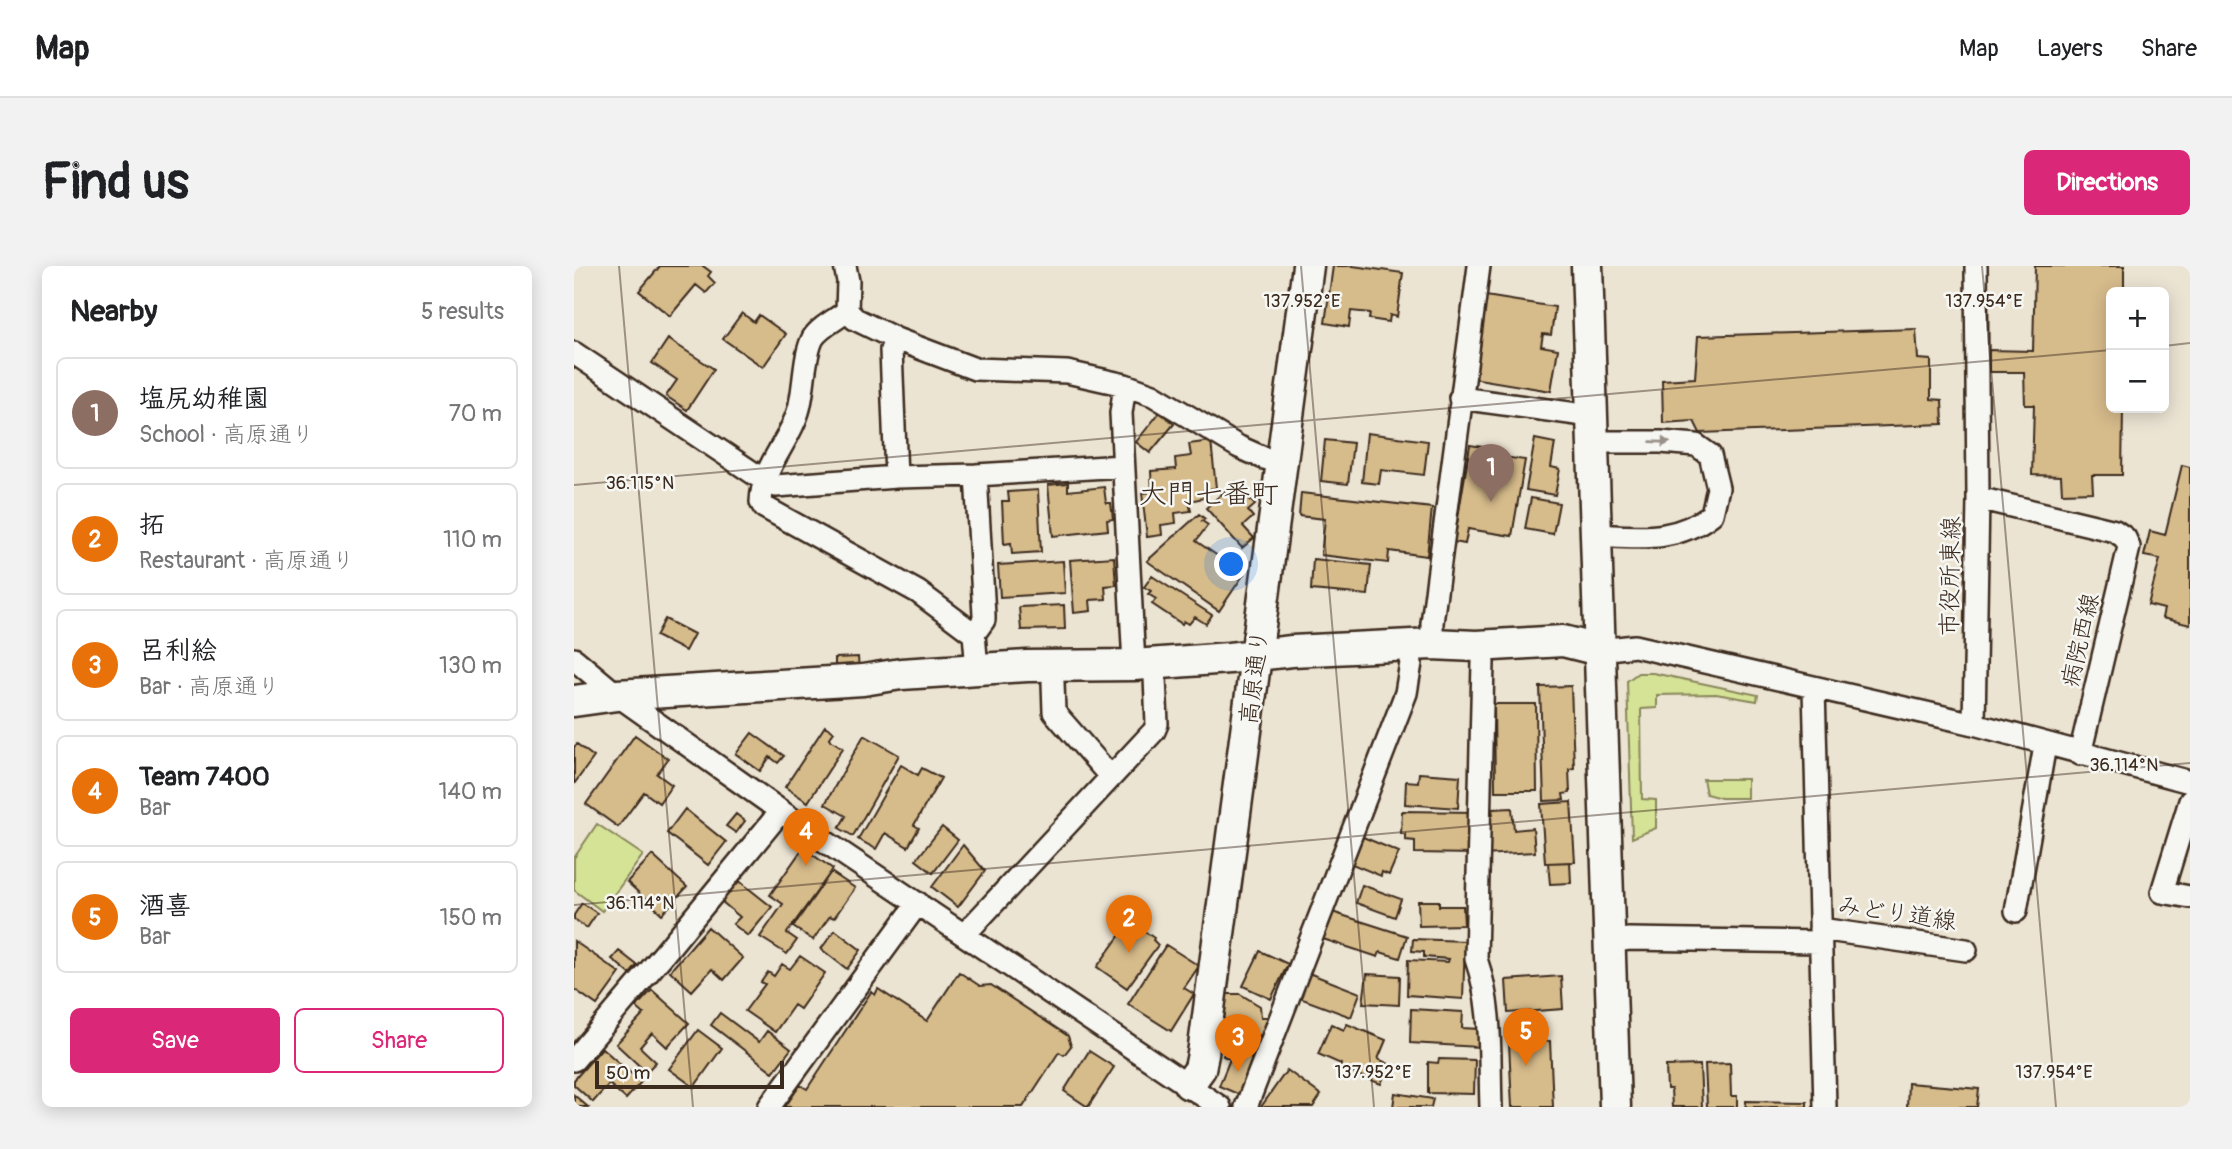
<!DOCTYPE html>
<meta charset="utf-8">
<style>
body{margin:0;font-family:Pangolin,"Klee One",sans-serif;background:#f2f2f2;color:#202124}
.controls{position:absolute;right:21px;top:21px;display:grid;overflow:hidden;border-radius:10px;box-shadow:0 4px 18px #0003}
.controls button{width:63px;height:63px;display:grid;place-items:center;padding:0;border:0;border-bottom:2px solid #e0e0e0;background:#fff;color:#202124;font:35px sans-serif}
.scale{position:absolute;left:21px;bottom:18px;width:189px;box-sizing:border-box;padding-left:7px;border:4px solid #3b2a1e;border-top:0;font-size:19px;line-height:24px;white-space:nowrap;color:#3b2a1e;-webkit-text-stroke:5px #f6f6f2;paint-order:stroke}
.you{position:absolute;left:658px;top:299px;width:24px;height:24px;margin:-18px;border:5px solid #fff;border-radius:50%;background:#1a73e8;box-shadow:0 0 0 10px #1a73e833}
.badge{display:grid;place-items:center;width:46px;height:46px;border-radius:50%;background:#db2777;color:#fff;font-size:23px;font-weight:700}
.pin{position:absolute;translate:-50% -58px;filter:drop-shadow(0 2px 4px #0008)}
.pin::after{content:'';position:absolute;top:37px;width:24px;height:21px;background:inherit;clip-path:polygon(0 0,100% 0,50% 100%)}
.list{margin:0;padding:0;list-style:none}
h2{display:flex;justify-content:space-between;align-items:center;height:91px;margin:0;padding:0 28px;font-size:30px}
h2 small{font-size:23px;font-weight:400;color:#757577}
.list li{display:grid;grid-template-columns:46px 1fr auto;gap:21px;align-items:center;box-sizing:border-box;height:112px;margin:0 14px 14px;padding:0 14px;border:2px solid #e0e0e0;border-radius:10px}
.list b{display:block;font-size:26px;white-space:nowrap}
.list p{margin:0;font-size:23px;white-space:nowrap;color:#757577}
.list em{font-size:23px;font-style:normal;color:#757577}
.actions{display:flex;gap:14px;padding:21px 28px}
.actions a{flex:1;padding:16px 0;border:2px solid #db2777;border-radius:10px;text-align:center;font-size:24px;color:#db2777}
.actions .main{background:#db2777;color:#fff}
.map{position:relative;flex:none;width:1616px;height:841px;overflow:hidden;border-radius:10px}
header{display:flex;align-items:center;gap:42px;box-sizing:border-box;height:98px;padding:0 35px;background:#fff;border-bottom:2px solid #e0e0e0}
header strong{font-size:33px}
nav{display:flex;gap:38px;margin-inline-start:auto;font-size:24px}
.intro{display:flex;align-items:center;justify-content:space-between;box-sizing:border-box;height:168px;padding:0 42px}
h1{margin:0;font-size:49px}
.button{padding:18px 32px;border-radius:10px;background:#db2777;color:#fff;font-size:24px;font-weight:700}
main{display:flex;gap:42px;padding:0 42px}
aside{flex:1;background:#fff;border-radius:10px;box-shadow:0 4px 18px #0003}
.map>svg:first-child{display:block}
.green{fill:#d5e396;stroke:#88865a;stroke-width:2}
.building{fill:#d6bb8b;stroke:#3b2a1e;stroke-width:2}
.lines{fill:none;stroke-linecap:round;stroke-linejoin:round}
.street-casing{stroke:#3b2a1e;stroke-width:26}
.secondary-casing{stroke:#3b2a1e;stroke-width:35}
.street{stroke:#f6f6f2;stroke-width:21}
.secondary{stroke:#f6f6f2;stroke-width:30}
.oneway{fill:#989088}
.ticks{fill:none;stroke:#3b2a1e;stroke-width:2;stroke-opacity:0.45}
.labels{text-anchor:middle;stroke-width:5;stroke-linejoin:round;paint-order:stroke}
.street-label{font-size:24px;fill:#3b2a1e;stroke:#f6f6f2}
.quarter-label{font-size:28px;fill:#3b2a1e;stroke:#f6f6f2}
.ticks-label{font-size:18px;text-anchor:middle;fill:#3b2a1e;stroke:#f6f6f2;stroke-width:5;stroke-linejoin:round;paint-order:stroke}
</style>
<header>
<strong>Map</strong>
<nav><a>Map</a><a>Layers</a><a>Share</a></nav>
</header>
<div class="intro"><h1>Find us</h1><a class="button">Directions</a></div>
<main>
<aside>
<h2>Nearby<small>5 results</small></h2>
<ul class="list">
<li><span class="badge" style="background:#8d6e63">1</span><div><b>塩尻幼稚園</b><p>School · 高原通り</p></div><em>70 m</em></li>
<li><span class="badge" style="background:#e8710a">2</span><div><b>拓</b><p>Restaurant · 高原通り</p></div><em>110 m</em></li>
<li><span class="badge" style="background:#e8710a">3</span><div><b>呂利絵</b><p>Bar · 高原通り</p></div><em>130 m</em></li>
<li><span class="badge" style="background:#e8710a">4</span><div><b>Team 7400</b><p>Bar</p></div><em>140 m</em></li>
<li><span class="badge" style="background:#e8710a">5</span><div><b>酒喜</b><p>Bar</p></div><em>150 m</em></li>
</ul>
<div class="actions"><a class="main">Save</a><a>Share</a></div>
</aside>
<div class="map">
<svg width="1616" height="841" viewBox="0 0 1616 841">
<rect width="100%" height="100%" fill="#ece4d3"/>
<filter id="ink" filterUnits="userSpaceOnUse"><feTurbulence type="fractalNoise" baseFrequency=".0143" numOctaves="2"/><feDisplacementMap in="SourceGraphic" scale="14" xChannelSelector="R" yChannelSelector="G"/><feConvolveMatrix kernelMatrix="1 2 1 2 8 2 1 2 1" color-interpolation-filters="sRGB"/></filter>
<g filter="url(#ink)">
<path class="green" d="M1064,407H1079L1184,429L1183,435L1142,428L1083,429V442L1067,443L1068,533L1082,534V562L1058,572L1053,415Z
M1129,513H1173V532H1147L1132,528Z
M23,558L69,589L28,645L0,624V592Z"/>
<path class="building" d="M86,0H129L137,6L134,10L141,17L132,27L122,19L96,50L65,25Z
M759,0H779L829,7L823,51L816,49L815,56L795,53L796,47L777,45L775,61L751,57Z
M1461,0H1550V26H1537V142H1549L1548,209H1518L1519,226L1488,227L1487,210L1458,209L1460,139H1451L1450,106H1415V84L1459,85Z
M912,30L981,41L977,69L969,68L967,80L984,83L977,125L898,112Z
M168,47L180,56L185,49L212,68L189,101L149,73Z
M1342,63L1344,93L1357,94V133L1368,134L1369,158L1126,167L1120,155L1089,157L1088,114L1121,112L1124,70Z
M94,73L140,103L113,144L92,130L103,114L78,97Z
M586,146L600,158L576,187L562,176Z
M793,167L854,175L850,209L807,204L805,218L788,216Z
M961,173L981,177L977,201L986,203L981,229L952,224Z
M751,174L779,177L774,218L747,215Z
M637,175L642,222L629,224L630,232L615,235L617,245L601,247L602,257L587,259L588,269L573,271L568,227L578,226L577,205L602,203L601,192L617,190L615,178Z
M896,179L909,181L908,188L951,194L938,270L894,263L891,278L880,276Z
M1608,199L1616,201V359L1588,352L1590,343L1574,339L1586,293L1570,290L1576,265L1591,269Z
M661,216L681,239L674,245L679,251L669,260L680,272L668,282L632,242Z
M494,217V225L530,221L532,237H537L539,253L533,254L534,264L479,270L474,219Z
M464,224L467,286L438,288L437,277L430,278L428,235H435L434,226Z
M727,227L858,242L853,290L815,285L814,297L747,289L751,253L725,250Z
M957,232L985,237L979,268L951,263Z
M625,248L631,253L628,255L634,259L622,275L670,308L645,345L573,295Z
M540,291L542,319L531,320L532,333L516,334L517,345L500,347L496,294Z
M739,293L797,299L794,329L737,324Z
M489,295L491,327L426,331L424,299Z
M578,310L638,349L632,358L621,351L615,358L610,355L608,358L578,338L582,333L574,328L577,325L570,321Z
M490,339L491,363L447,364L445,341Z
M91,353L120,368L111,385L82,370Z
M284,391L285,404L261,405V392Z
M997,420L1000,502L995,503L996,527L989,528L990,534L970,535L966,421Z
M920,438H962L963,525H921Z
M251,460L260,466L255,473L269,482L234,536L211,521Z
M178,467L210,490L204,497L196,491L186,505L162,488Z
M61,469L94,493L83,508L98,519L85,537L70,526L44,561L12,538Z
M290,469L325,489L279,570L265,562L272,550L251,538Z
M3,478L20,491L0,518V481Z
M327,499L344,509L348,502L367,512L340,559L345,562L334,581L311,567L302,583L284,573Z
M845,507L886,510L884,542L831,538L832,515L844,516Z
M997,536L1001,596L971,597L967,538Z
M938,542L940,564L959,562L961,586L910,589L911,551L919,549L918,543Z
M111,543L152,576L134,599L93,567Z
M828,545L900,546V588L841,587V575L831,574V568H827Z
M162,548L171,555L162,567L152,560Z
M368,561L384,574L359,607L342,594Z
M789,571L825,586L815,609L808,606L807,610L778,598Z
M389,579L411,605L384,641L358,621Z
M229,582L259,603L213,667L223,674L213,688L186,671L209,638L196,629Z
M78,589L113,621L88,648L53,616Z
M996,596L997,617L976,618L974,597Z
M257,606L281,622L260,652L256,650L239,674L219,661Z
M164,614L198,641L174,670L159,658L166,651L147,635Z
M788,619L827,633L821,651L782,637Z
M844,635H865V640H889L890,659L845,660Z
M8,637L23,647L13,662L0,653V649Z
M755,645L833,670L826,692L806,686L804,691L746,672Z
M556,655L580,672L579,674L584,679L553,722L523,701Z
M134,661L169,692L150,714L138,703L118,725L96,705Z
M261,664L287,684L273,703L247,683Z
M839,673L891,675L889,733L833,729L834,694L874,696L875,693L850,691V686L838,685Z
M0,675L46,707L23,739L0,723Z
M592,679L625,700L610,722L620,728L597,765L554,738Z
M45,685L63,699L56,708L38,693Z
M686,685L714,698L697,733L669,720Z
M226,690L251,707L226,743L220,739L201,766L171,745L191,718L187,716L194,706L200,710L208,698L216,703Z
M385,706L406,720L417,719L494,770L497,780L490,789L485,786L449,841H211L226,819L233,823L297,726L301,729L304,723L353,755Z
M732,706L786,727L777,751L723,731Z
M793,708L826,710L825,739L789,737Z
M987,710L989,743L934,747L932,714Z
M78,724L115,757L93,781L78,767L66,781L82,796L72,806L42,778L70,748L62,741Z
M653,728H666L686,740L687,751H694L695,769L676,770V765L662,766L661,760L649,762Z
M837,743L889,746L888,762L906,763L905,781L836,777Z
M146,747L185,776L193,765L217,783L199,806L137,759Z
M757,758L770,764L773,758L812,774L804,793L815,798L807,818L766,802L767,798L744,788Z
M124,764L148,782L120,821L95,803Z
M656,771L682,781L677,793L680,794L666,829L645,820L656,793L649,790Z
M976,775L979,841H938L935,777Z
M28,782L67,816L52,833L35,818L19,836L0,819V814Z
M515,785L540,801L514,841L490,825Z
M865,793L901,794L900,828L854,827V796L864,797Z
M1156,797L1157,830H1163V841H1133L1131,798Z
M1126,799L1128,841H1098L1097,823H1093L1092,800Z
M713,804L747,829L739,841H687Z
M1334,817L1405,823L1403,841H1333Z
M821,827L859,833L857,841H819Z
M0,829L14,841H0Z
M1172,835L1233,836V841H1172Z"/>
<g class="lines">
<g class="street-casing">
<path id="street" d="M271,0L274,15L273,45L281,53L322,73L401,103L493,106L551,119L579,129L665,181L690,192L707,196
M1402,0L1404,232
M273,45C263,53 246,61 239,72C229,91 231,125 224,146C214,178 188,201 187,236L190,241L344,326L400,368
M322,73L317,84L322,211
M0,87L191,215L202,220L322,211L402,209L549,200
M551,119L547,147L560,399
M886,132L1017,150
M1018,176H1087L1122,179L1136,189L1144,222L1138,248C1101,277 1065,271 1021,269
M402,209L410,349V354L400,368L403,403
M858,378V357L905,0
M1025,384L1061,380L1400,458L1616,516
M0,393L43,429L228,560L646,841
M909,396L902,693C919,741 915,791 917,841
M479,416L480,446L536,510
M1240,422L1251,841
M1400,458L1404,232L1541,265L1551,272L1555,281L1506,488
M1616,535L1588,626L1616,631
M1442,645L1471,479
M1246,663L1392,684
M390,669L580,465L583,458L581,411
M1035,676L1055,673L1246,676
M0,794L89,689L207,545
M195,841L344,637
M672,841L832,427L837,397"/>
</g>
<g class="secondary-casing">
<path id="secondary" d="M1013,0L1041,841
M0,435L43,429L289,414L327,408L453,400L560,399L655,392L718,385L858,378L902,380L989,375L1025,384
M615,818L626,803L629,788L734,0"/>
</g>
<use href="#street" class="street"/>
<use href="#secondary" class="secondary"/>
</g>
<defs><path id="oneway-solid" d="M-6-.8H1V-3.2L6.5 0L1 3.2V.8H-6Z" transform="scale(1.75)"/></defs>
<use class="oneway" href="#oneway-solid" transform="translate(1086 176) rotate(2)"/>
</g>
<path class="ticks" d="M45,0L119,841M727,0L800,841M1408,0L1482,841M1590,80L1616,77M0,219L1537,84M0,639L1616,497"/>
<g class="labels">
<g class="street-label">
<text transform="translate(1376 310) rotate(-89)" y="8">市役所東線</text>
<text transform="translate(1506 374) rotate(-77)" y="8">病院西線</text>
<text transform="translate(680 411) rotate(-83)" y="8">高原通り</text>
<text transform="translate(1323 647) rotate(8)" y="8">みどり道線</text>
</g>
<g class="quarter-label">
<text x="635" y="237">大門七番町</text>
</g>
</g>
<g class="ticks-label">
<text x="728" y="41">137.952°E</text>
<text x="1410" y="41">137.954°E</text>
<text x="66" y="223">36.115°N</text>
<text x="1550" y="505">36.114°N</text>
<text x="66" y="643">36.114°N</text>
<text x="799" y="812">137.952°E</text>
<text x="1480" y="812">137.954°E</text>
</g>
</svg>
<div class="controls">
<button>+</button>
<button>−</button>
</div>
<div class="scale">50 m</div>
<div class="you"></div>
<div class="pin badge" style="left:917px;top:236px;background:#8d6e63">1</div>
<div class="pin badge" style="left:555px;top:687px;background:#e8710a">2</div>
<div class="pin badge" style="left:664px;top:806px;background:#e8710a">3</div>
<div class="pin badge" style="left:232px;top:600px;background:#e8710a">4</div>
<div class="pin badge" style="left:952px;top:800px;background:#e8710a">5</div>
</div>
</main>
